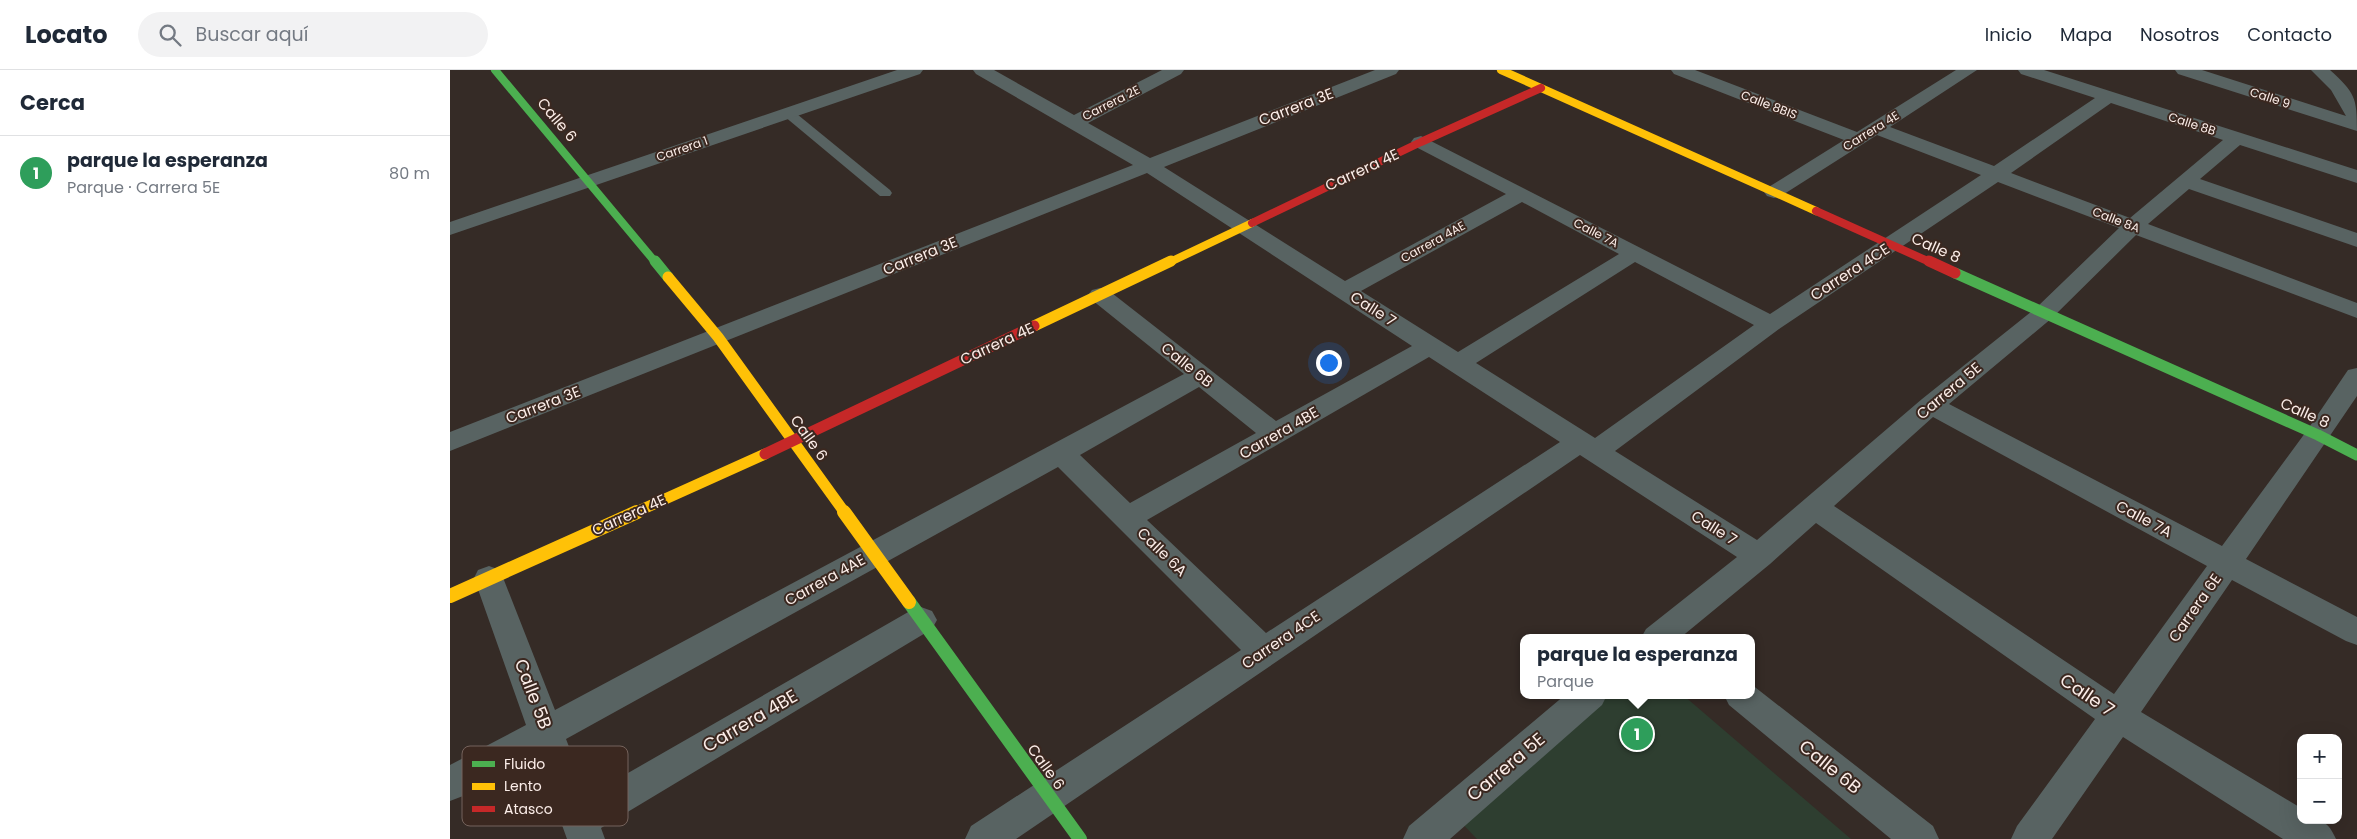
<!DOCTYPE html>
<html lang="es">
<meta charset="utf-8">
<style>
body{margin:0;font-family:Poppins,sans-serif;background:#f2f2f3;color:#1f2937}
.controls{position:absolute;right:15px;bottom:15px;display:grid;overflow:hidden;border-radius:10px;box-shadow:0 5px 20px #0002}
.controls button{width:45px;height:45px;display:grid;place-items:center;padding:0;border:0;border-bottom:1px solid #e0e1e3;background:#fff;color:#1f2937;font:25px sans-serif}
.you{position:absolute;left:878px;top:292px;width:18px;height:18px;margin:-12px;border:4px solid #fff;border-radius:50%;background:#1a73e8;box-shadow:0 0 0 8px #1a73e833}
.badge{display:grid;place-items:center;width:32px;height:32px;border-radius:50%;background:#ea580c;color:#fff;font-size:16px;font-weight:700}
.pin{position:absolute;translate:-50% -50%;border:2px solid #fff;box-shadow:0 1px 5px #0006}
.popup{position:absolute;left:1070px;top:564px;width:235px;height:65px;box-sizing:border-box;display:grid;place-content:center;border-radius:10px;background:#fff;filter:drop-shadow(0 1px 4px #0005);font-size:16px;white-space:nowrap;color:#747a83}
.popup b{font-size:19px;color:#1f2937}
.popup::after{content:'';position:absolute;left:50%;top:100%;margin-left:-10px;border:10px solid transparent;border-top-color:#fff}
.list{margin:0;padding:0;list-style:none}
h2{display:flex;justify-content:space-between;align-items:center;height:65px;margin:0;padding:0 20px;font-size:21px}
h2 small{font-size:16px;font-weight:400;color:#747a83}
.list li{display:grid;grid-template-columns:32px 1fr auto;gap:15px;align-items:center;box-sizing:border-box;height:75px;padding:0 20px;border-top:1px solid #e0e1e3}
.list b{display:block;font-size:19px;white-space:nowrap}
.list p{margin:0;font-size:16px;white-space:nowrap;color:#747a83}
.list em{font-size:16px;font-style:normal;color:#747a83}
.icon{flex:none;width:28px;height:28px;fill:none;stroke:currentColor;stroke-width:2;stroke-linecap:round;stroke-linejoin:round}
.map{position:relative;flex:none;width:1907px;height:769px;overflow:hidden}
header{display:flex;align-items:center;gap:30px;box-sizing:border-box;height:70px;padding:0 25px;background:#fff;border-bottom:1px solid #e0e1e3}
header strong{font-size:24px}
nav{display:flex;gap:28px;margin-inline-start:auto;font-size:18px}
.search{width:350px;height:45px;background:#f2f2f3;display:flex;align-items:center;gap:12px;box-sizing:border-box;padding:0 18px;border-radius:28px;color:#747a83;font-size:19px}
main{display:flex}
aside{flex:1;background:#fff}
.map>svg:first-child{display:block}
.green{fill:#2e3e30}
.lines{fill:none;stroke-linecap:round;stroke-linejoin:round}
.lane{fill:#586362;fill-rule:evenodd}
.street{fill:#586362;fill-rule:evenodd}
.fast-far2{stroke:#4caf50;stroke-width:8}
.fast-far1{stroke:#4caf50;stroke-width:11}
.fast{stroke:#4caf50;stroke-width:14}
.slow-far2{stroke:#ffc107;stroke-width:8}
.slow-far1{stroke:#ffc107;stroke-width:11}
.slow{stroke:#ffc107;stroke-width:14}
.jam-far1{stroke:#c62828;stroke-width:8}
.jam{stroke:#c62828;stroke-width:11}
.labels{text-anchor:middle;stroke-width:4;stroke-linejoin:round;paint-order:stroke}
.far-street-label{font-size:12px;fill:#fbede8;stroke:#3b2820}
.street-label{font-size:15px;fill:#fbede8;stroke:#3b2820}
.near-street-label{font-size:18px;fill:#fbede8;stroke:#3b2820}
.key{fill:#3b2820;stroke:#75635c;stroke-width:1}
.key-label{font-size:14px;fill:#fbede8}
</style>
<header>
<strong>Locato</strong>
<div class="search"><svg class="icon" aria-label="search" viewBox="0 0 24 24"><circle cx="10" cy="10" r="6"/><path d="M15 15l6 6"/></svg>Buscar aquí</div>
<nav><a>Inicio</a><a>Mapa</a><a>Nosotros</a><a>Contacto</a></nav>
</header>
<main>
<aside>
<h2>Cerca<small></small></h2>
<ul class="list">
<li><span class="badge" style="background:#2e9e5b">1</span><div><b>parque la esperanza</b><p>Parque · Carrera 5E</p></div><em>80 m</em></li>
</ul>
</aside>
<div class="map">
<svg width="1907" height="769" viewBox="0 0 1907 769">
<rect width="100%" height="100%" fill="#352b26"/>
<path class="green" d="M1140,625H1233L1401,769H1027L1002,743Z"/>
<g class="lines">
<path class="lane" d="M338,39L342,40L440,120L442,123L440,126H430L334,46L332,43L334,40Z"/>
<path class="street" d="M447,0H473L470,4L0,165V152Z
M523,0H544L624,45L712,0H734L731,4L638,53L700,88L925,0H949L946,4L714,97L895,211L1056,124L964,76L961,72L964,68L971,66L1320,244L1531,105L1427,65L1331,126L1324,128L1317,126L1314,122L1317,118L1394,70L1224,4L1221,0H1245L1407,62L1506,0H1527L1440,57L1544,96L1645,28L1571,4L1568,0H1594L1907,100V113L1790,75L1750,109L1907,163V177L1739,119L1698,154L1907,233V248L1686,165L1602,248L1499,334L1772,476L1858,359L1898,300L1907,298V326L1796,489L1907,547V575L1896,571L1782,510L1691,642L1851,738V750C1871,750 1877,749 1886,769H1833L1673,667L1602,769H1561L1567,756L1645,649L1366,453L1320,494L1230,568H1191L1196,559L1287,487L1130,385L566,769H515L521,756L791,580L608,397L116,669L138,726L460,541L471,537L482,541L487,550L482,559L151,758L155,769H117L87,685L13,726L0,731V695L76,655L24,508L28,500L39,496L50,500L105,640L734,304L642,230L638,225L642,220L650,218L658,220L826,351L962,276L697,103L0,381V362L683,95L526,4ZM1661,33L1773,70L1680,148L1561,103ZM1548,112L1669,158L1586,238L1472,329L1307,470L1165,381L1329,259ZM1072,132L1169,184L1008,282L911,221ZM1185,192L1304,255L1145,368L1026,293ZM979,287L1110,372L816,563L697,450ZM749,317L806,363L680,433L630,385ZM1483,347L1757,496L1664,624L1384,436Z
M1725,0H1752L1896,46L1881,20L1861,0H1880C1905,23 1907,27 1907,61L1728,4Z
M1301,614L1483,756L1489,769H1441L1279,635L1274,625H1301Z
M1115,625H1157L1152,635L1000,769H953L959,756Z"/>
<path class="fast-far2" d="M45,0L206,193"/>
<path class="fast-far1" d="M205,191L218,207
M1505,203L1868,365L1907,385"/>
<path class="fast" d="M459,532L630,769"/>
<path class="slow-far2" d="M1051,0L1366,141
M718,193L802,153"/>
<path class="slow-far1" d="M218,207L268,267L395,443
M584,256L721,191
M184,443L315,384"/>
<path class="slow" d="M394,442L459,532
M0,526L187,442"/>
<path class="jam-far1" d="M1366,141L1482,193
M802,153L971,72L1091,18"/>
<path class="jam" d="M1479,191L1505,203
M315,384L584,256"/>
</g>
<g class="labels">
<g class="far-street-label">
<text transform="translate(1820 28) rotate(18)" y="4">Calle 9</text>
<text transform="translate(661 33) rotate(-27)" y="4">Carrera 2E</text>
<text transform="translate(1319 35) rotate(21)" y="4">Calle 8BIS</text>
<text transform="translate(1742 54) rotate(18)" y="4">Calle 8B</text>
<text transform="translate(1421 61) rotate(-32)" y="4">Carrera 4E</text>
<text transform="translate(232 79) rotate(-19)" y="4">Carrera 1</text>
<text transform="translate(1666 150) rotate(21)" y="4">Calle 8A</text>
<text transform="translate(1146 163) rotate(27)" y="4">Calle 7A</text>
<text transform="translate(983 172) rotate(-29)" y="4">Carrera 4AE</text>
</g>
<g class="street-label">
<text transform="translate(846 37) rotate(-21)" y="5">Carrera 3E</text>
<text transform="translate(107 50) rotate(50)" y="5">Calle 6</text>
<text transform="translate(912 100) rotate(-25)" y="5">Carrera 4E</text>
<text transform="translate(1486 178) rotate(24)" y="5">Calle 8</text>
<text transform="translate(470 186) rotate(-22)" y="5">Carrera 3E</text>
<text transform="translate(1400 202) rotate(-33)" y="5">Carrera 4CE</text>
<text transform="translate(923 239) rotate(33)" y="5">Calle 7</text>
<text transform="translate(547 274) rotate(-25)" y="5">Carrera 4E</text>
<text transform="translate(737 295) rotate(39)" y="5">Calle 6B</text>
<text transform="translate(1499 321) rotate(-40)" y="5">Carrera 5E</text>
<text transform="translate(93 335) rotate(-21)" y="5">Carrera 3E</text>
<text transform="translate(1855 343) rotate(24)" y="5">Calle 8</text>
<text transform="translate(829 363) rotate(-30)" y="5">Carrera 4BE</text>
<text transform="translate(359 368) rotate(54)" y="5">Calle 6</text>
<text transform="translate(179 445) rotate(-24)" y="5">Carrera 4E</text>
<text transform="translate(1694 449) rotate(28)" y="5">Calle 7A</text>
<text transform="translate(1264 458) rotate(32)" y="5">Calle 7</text>
<text transform="translate(712 482) rotate(44)" y="5">Calle 6A</text>
<text transform="translate(375 510) rotate(-29)" y="5">Carrera 4AE</text>
<text transform="translate(1745 538) rotate(-55)" y="5">Carrera 6E</text>
<text transform="translate(831 570) rotate(-34)" y="5">Carrera 4CE</text>
<text transform="translate(596 697) rotate(54)" y="5">Calle 6</text>
</g>
<g class="near-street-label">
<text transform="translate(83 624) rotate(69)" y="6">Calle 5B</text>
<text transform="translate(1637 625) rotate(34)" y="6">Calle 7</text>
<text transform="translate(300 651) rotate(-30)" y="6">Carrera 4BE</text>
<text transform="translate(1056 697) rotate(-40)" y="6">Carrera 5E</text>
<text transform="translate(1380 697) rotate(39)" y="6">Calle 6B</text>
</g>
</g>
<rect x="12" y="676" width="166" height="80" rx="8" class="key"/>
<rect x="22" y="691" width="23" height="6" fill="#4caf50"/>
<rect x="22" y="713" width="23" height="7" fill="#ffc107"/>
<rect x="22" y="736" width="23" height="6" fill="#c62828"/>
<g class="key-label">
<text x="54" y="699">Fluido</text>
<text x="54" y="721">Lento</text>
<text x="54" y="744">Atasco</text>
</g>
</svg>
<div class="controls">
<button>+</button>
<button>−</button>
</div>
<div class="you"></div>
<div class="pin badge" style="left:1187px;top:664px;background:#2e9e5b">1</div>
<div class="popup"><b>parque la esperanza</b>Parque</div>
</div>
</main>
